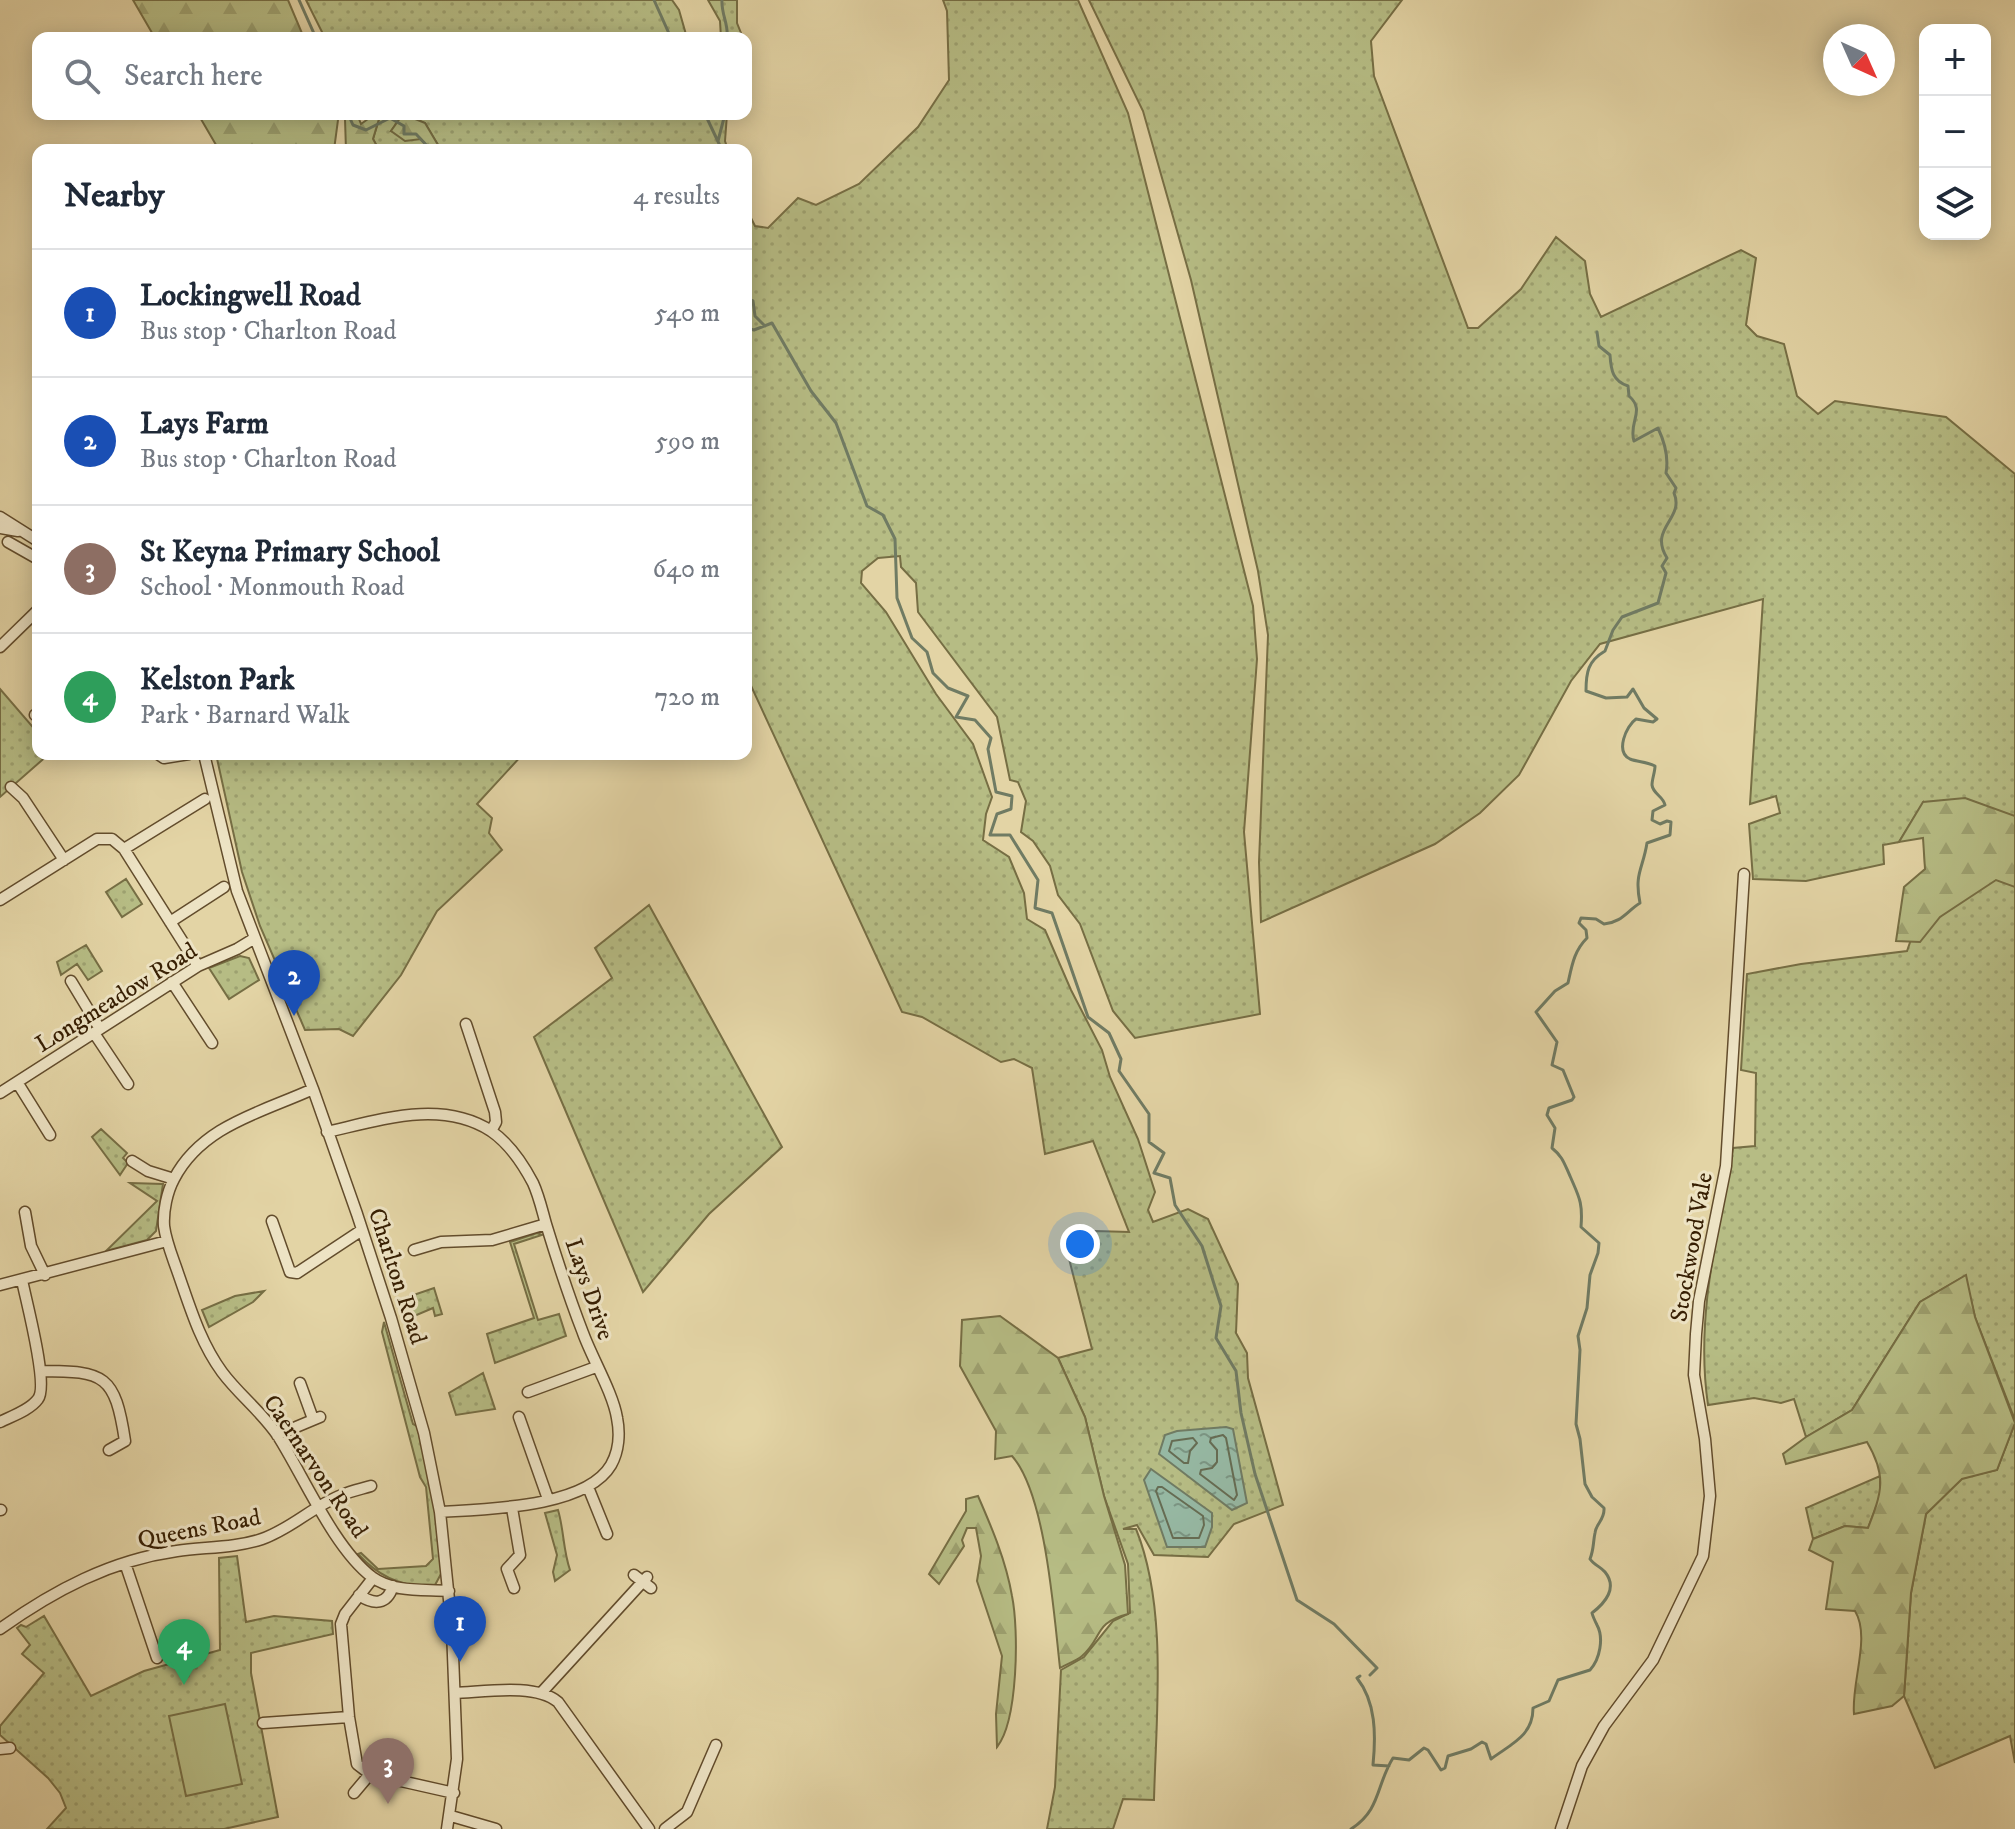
<!DOCTYPE html>
<meta charset="utf-8">
<style>
body{margin:0;font-family:"IM FELL DW Pica",serif;background:#f6f6f7;color:#1f2937}
.controls{position:absolute;right:24px;top:24px;display:grid;overflow:hidden;border-radius:16px;box-shadow:0 4px 20px #0003}
.controls button{width:72px;height:72px;display:grid;place-items:center;padding:0;border:0;border-bottom:2px solid #e0e1e3;background:#fff;color:#1f2937;font:40px sans-serif}
.compass{position:absolute;left:1823px;top:24px;width:72px;height:72px;border-radius:50%;background:#fff;box-shadow:0 4px 20px #0003;rotate:135deg}
.you{position:absolute;left:1080px;top:1244px;width:28px;height:28px;margin:-20px;border:6px solid #fff;border-radius:50%;background:#1a73e8;box-shadow:0 0 0 12px #1a73e833}
.badge{display:grid;place-items:center;width:52px;height:52px;border-radius:50%;background:#ea580c;color:#fff;font-size:26px;font-weight:700}
.pin{position:absolute;translate:-50% -66px;filter:drop-shadow(0 2px 4px #0008)}
.pin::after{content:'';position:absolute;top:42px;width:28px;height:24px;background:inherit;clip-path:polygon(0 0,100% 0,50% 100%)}
.list{margin:0;padding:0;list-style:none}
h2{display:flex;justify-content:space-between;align-items:center;height:104px;margin:0;padding:0 32px;font-size:34px}
h2 small{font-size:26px;font-weight:400;color:#747a83}
.list li{display:grid;grid-template-columns:52px 1fr auto;gap:24px;align-items:center;box-sizing:border-box;height:128px;padding:0 32px;border-top:2px solid #e0e1e3}
.list b{display:block;font-size:30px;white-space:nowrap}
.list p{margin:0;font-size:26px;white-space:nowrap;color:#747a83}
.list em{font-size:26px;font-style:normal;color:#747a83}
.icon{flex:none;width:44px;height:44px;fill:none;stroke:currentColor;stroke-width:2;stroke-linecap:round;stroke-linejoin:round}
.map{position:relative;flex:none;width:2015px;height:1829px;overflow:hidden}
.search{position:absolute;background:#fff;box-shadow:0 4px 20px #0003;left:32px;top:32px;width:720px;height:88px;display:flex;align-items:center;gap:20px;box-sizing:border-box;padding:0 28px;border-radius:16px;color:#747a83;font-size:30px}
.panel{position:absolute;background:#fff;box-shadow:0 4px 20px #0003;left:32px;top:144px;width:720px;height:616px;border-radius:16px}
.map>svg:first-child{display:block}
.grass{fill:url(#grass-dots);stroke:#766e44;stroke-width:2}
.forest{fill:url(#forest-firs);stroke:#766e44;stroke-width:2}
.garden{fill:#b6bc84;stroke:#766e44;stroke-width:2}
.water{fill:url(#water-ripples);stroke:#707b63;stroke-width:2}
.lines{fill:none;stroke-linecap:round;stroke-linejoin:round}
.shore{stroke:#666c53;stroke-width:2}
.stream{stroke:#707b63;stroke-width:3}
.minor-casing{stroke:#624c2c;stroke-width:13}
.minor{stroke:#ede3c4;stroke-width:10}
.labels{text-anchor:middle;stroke-width:6;stroke-linejoin:round;paint-order:stroke}
.street-label{font-size:24px;fill:#371f03;stroke:#ede3c4}
</style>
<div class="map">
<svg width="2015" height="1829" viewBox="0 0 2015 1829">
<defs>
<pattern id="grass-dots" width="8" height="8" patternUnits="userSpaceOnUse" patternTransform="scale(2)"><rect width="8" height="8" fill="#b6bc84"/><path d="M2 2h.1M6 6h.1" fill="none" stroke="#9da170" stroke-width="1.8" stroke-linecap="round"/></pattern>
<pattern id="forest-firs" width="22" height="20" patternUnits="userSpaceOnUse" patternTransform="scale(2)"><rect width="22" height="20" fill="#b6bc84"/><path d="M5 1l3.5 6h-7zM16 11l3.5 6h-7z" fill="#9da170"/></pattern>
<pattern id="water-ripples" width="26" height="14" patternUnits="userSpaceOnUse" patternTransform="scale(2)"><rect width="26" height="14" fill="#96b8a3"/><path d="M2 4q2-2 4 0t4 0M15 11q2-2 4 0t4 0" fill="none" stroke="#7b9583"/></pattern>
</defs>
<rect width="100%" height="100%" fill="#e3d4a5"/>
<filter id="stains"><feTurbulence type="fractalNoise" baseFrequency=".0025" numOctaves="4"/><feColorMatrix values="0 0 0 0 .2 0 0 0 0 .09 0 0 0 0 .02 0 0 0 .5 -.17"/></filter>
<radialGradient id="worn" r=".72"><stop offset=".6" stop-color="#630" stop-opacity="0"/><stop offset="1" stop-color="#630" stop-opacity=".3"/></radialGradient>
<path class="grass" d="M306,0H672L679,10L687,38H325Z
M708,0H737V23L743,38H721L720,21Z
M943,0H1078L1128,113L1253,606L1257,659L1244,832L1260,1014L1135,1038L1113,1011L1080,924L1058,895L1050,866L1033,841L1021,832L1026,801L1018,782L1010,780L997,717L918,612L916,583L901,567L900,556L878,558L862,571L861,583L886,612L936,694L973,744L992,797L986,814L983,840L1009,857L1024,893L1027,919L1045,930L1071,990L1102,1050L1110,1077L1138,1139L1155,1192L1148,1210L1153,1222L1188,1209L1208,1219L1238,1284L1236,1333L1247,1353L1248,1378L1283,1505L1234,1524L1208,1557L1154,1555L1137,1525L1123,1529H1136C1168,1608 1156,1715 1154,1800L1123,1799L1113,1829H1047L1055,1787L1061,1670L1084,1657L1113,1621L1130,1613L1128,1564L1104,1496L1085,1417L1058,1358L1092,1349L1066,1247L1095,1231L1129,1232L1093,1141L1045,1154L1032,1068L1014,1059L1001,1062L922,1017L902,1012L746,675V208L755,226L768,228L798,198L816,205L859,184L918,127L949,80L947,11Z
M1089,0H1402L1371,41L1374,76L1468,328H1478L1521,289L1556,237L1585,261L1590,294L1601,317L1741,250L1756,258L1746,325L1757,336L1784,344L1797,396L1818,414L1835,401L1946,417L2015,474V1420L1975,1317L1965,1276L1920,1302L1852,1410L1806,1437L1794,1399L1781,1403L1754,1398L1708,1405C1695,1317 1718,1233 1733,1148L1755,1146L1756,1073L1741,1070L1747,974L1801,964L1907,951L1926,896L1923,803L1899,842L1883,845L1884,864L1806,881L1753,879L1749,824L1780,813L1776,796L1750,804L1763,599L1600,644L1571,681L1519,775L1480,813L1435,844L1261,922L1259,862L1268,635L1258,571L1191,280L1143,111Z
M387,114H727L725,141L728,150H441L425,123L403,114L391,131L421,138L430,150H379L373,139L379,119Z
M0,689L38,733V754H49L0,797Z
M216,754H523L477,804L492,818L489,833L502,850L437,911L401,975L353,1036L339,1029L305,1030L260,926L242,872Z
M126,879L142,904L122,917L106,892Z
M649,905L782,1147L709,1214L643,1292L534,1037L612,978L595,948Z
M86,945L102,971L88,980L77,964L61,975L57,962Z
M240,956L249,958L259,980L229,999L209,968Z
M101,1129L127,1153L123,1158L128,1163L120,1175L92,1137Z
M130,1183L163,1184L156,1231L147,1240L106,1251L157,1201Z
M537,1233L542,1235L514,1244L538,1320L559,1314L566,1336L495,1363L487,1334L534,1318L510,1242Z
M434,1288L442,1314L435,1316L433,1308L405,1320L399,1300Z
M264,1291L253,1302L209,1327L202,1310L235,1296Z
M384,1322L413,1424L417,1426L432,1488L442,1572L435,1585C404,1589 379,1577 358,1554L361,1553L378,1569L426,1566L433,1559L426,1487L420,1477L382,1332Z
M483,1373L495,1409L456,1415L449,1393Z
M2015,1423V1763L2010,1736L1935,1768L1904,1696L1911,1593L1926,1514L1962,1478L1997,1470Z
M1880,1476V1497L1868,1528L1845,1526L1813,1539L1806,1508Z
M558,1510C564,1530 563,1550 570,1570L555,1581L553,1572L557,1555L545,1513Z
M237,1556L246,1622L274,1616L332,1621L333,1634L251,1653V1673L278,1817L224,1829H47L66,1808L60,1793L48,1778L0,1735V1726L44,1673L22,1654L30,1645L17,1628L21,1625L26,1627L44,1616L91,1696L144,1671L220,1650L219,1558Z"/>
<path class="forest" d="M133,0H288L304,38H155Z
M198,114H335L338,120L334,150H219Z
M349,114H357L361,124L375,114H387L379,119L373,139L379,150H346L345,119Z
M403,114L425,123L441,150H430L421,139L405,141L391,131Z
M1965,798L2015,816V887L1996,880L1940,917L1920,942L1896,941L1904,887L1925,869L1923,838L1899,842L1923,802Z
M1966,1275L1975,1317L2015,1423L1997,1470L1962,1479L1926,1514L1911,1593L1904,1696L1892,1706L1854,1714C1851,1683 1871,1637 1855,1611L1826,1609L1833,1562L1809,1550L1813,1539L1845,1526L1868,1528C1882,1492 1887,1476 1867,1442L1786,1464L1783,1454L1806,1437L1852,1410L1920,1302Z
M1000,1316L1058,1358L1085,1417L1104,1496L1125,1565L1128,1614C1093,1623 1103,1638 1082,1656C1076,1661 1067,1664 1060,1668C1054,1616 1046,1494 1012,1456L995,1459L996,1431L960,1366L962,1320Z
M978,1496C992,1528 1006,1561 1012,1596C1019,1630 1018,1721 997,1747L996,1714L1002,1656L977,1581L981,1556L976,1528H967L962,1540L964,1546L939,1584L929,1574L966,1511V1499Z"/>
<path class="garden" d="M225,1704L242,1784L186,1796L169,1716Z"/>
<path class="water" d="M1226,1427L1233,1429L1247,1503L1232,1510L1159,1454L1165,1435L1177,1431Z
M1151,1469L1212,1513V1527L1205,1547H1167L1144,1480Z"/>
<g class="lines">
<path class="shore" d="M1223,1435L1226,1438L1237,1495L1234,1500L1200,1474L1201,1470L1212,1468L1217,1462V1450L1210,1442L1211,1438Z
M1193,1438L1197,1443L1190,1451L1188,1463H1184L1169,1451L1172,1441Z
M1158,1487H1162L1203,1516L1204,1525L1199,1538H1173L1156,1491Z"/>
<path class="stream" d="M299,0L316,38
M654,0L671,38
M722,0C721,14 729,25 727,38
M348,114L353,125L366,130L390,118L404,126V134H416L431,150
M705,114L722,150
M718,141L725,114
M746,298L753,301L755,316L765,326
M746,328L754,330L772,323L811,391L836,423L867,506L883,515L895,539L897,598L912,638L927,652L933,673L948,688L968,696L956,717L975,720L991,738L988,749L996,792L1012,796L1011,809L997,814L990,835H1010L1038,880L1035,908L1052,913L1088,1017L1109,1033L1121,1059L1119,1071L1149,1114V1142L1164,1153L1154,1173L1170,1178L1175,1205L1202,1246L1221,1306L1216,1338L1236,1371L1241,1413L1255,1474L1297,1600L1334,1624L1377,1668L1370,1675
M1360,1676L1357,1678C1376,1702 1376,1735 1373,1765L1389,1766
M1351,1829C1381,1810 1376,1785 1393,1758L1409,1760L1424,1748L1428,1750L1441,1770L1445,1768L1448,1756L1471,1749L1482,1742L1486,1744L1491,1759C1511,1744 1533,1736 1533,1708L1549,1701L1558,1680L1590,1670C1600,1659 1604,1638 1597,1625C1595,1621 1593,1617 1592,1613C1605,1603 1618,1588 1605,1572C1601,1567 1594,1565 1590,1559C1594,1549 1593,1542 1595,1533C1596,1523 1605,1520 1604,1508L1592,1497L1585,1484L1580,1439L1576,1424L1580,1350L1578,1336L1587,1308L1590,1275L1598,1253L1599,1243L1581,1227C1583,1202 1579,1197 1570,1176C1564,1163 1563,1157 1552,1148L1555,1128L1547,1115L1549,1108L1572,1100L1574,1097L1563,1070L1552,1065L1557,1042L1536,1012L1555,991L1568,983C1572,965 1574,951 1587,938L1586,930L1579,923L1581,918L1596,919L1604,924C1622,922 1626,912 1640,903C1634,873 1643,869 1647,843L1670,835L1671,822L1667,821L1660,824L1652,820L1653,811L1665,805C1663,796 1653,794 1652,785C1652,779 1655,772 1655,766C1647,762 1638,762 1630,759C1615,752 1626,726 1636,719L1653,722L1657,719L1644,708L1633,689L1627,697L1606,698L1586,691C1586,672 1588,661 1605,651L1613,630L1622,617L1658,603L1666,573L1662,566L1667,558C1648,528 1685,519 1674,493L1676,488L1666,473C1669,457 1665,443 1658,428L1634,441C1628,422 1646,411 1629,396L1628,386C1613,381 1611,371 1610,355L1599,346L1597,332"/>
<g class="minor-casing">
<path id="minor" d="M0,517L38,541
M0,528L18,531
M8,542L38,559
M0,647L38,610
M35,715L38,713
M158,754L164,758L189,754
M204,754L237,891L313,1089L357,1214L391,1318L424,1433L440,1512L452,1629L457,1759L447,1829
M11,787L23,798L64,860
M124,849L205,799
M0,900L97,839H112L124,849L198,966
M170,922L224,887
M71,981L100,1029
M172,982L212,1043
M466,1024L495,1112L496,1122L491,1131
M94,1033L128,1084
M17,1082L50,1135
M313,1089C263,1112 202,1125 174,1179C167,1192 163,1211 164,1226C166,1242 173,1258 178,1273C190,1307 200,1342 222,1372C239,1395 262,1412 278,1436C304,1477 334,1548 372,1577C394,1593 424,1589 449,1591
M0,1093L198,966L237,949L255,938
M327,1132C380,1120 441,1099 491,1131C510,1144 523,1164 533,1183C539,1196 542,1210 546,1224C557,1260 569,1297 583,1333C592,1358 613,1393 617,1418C620,1433 619,1451 611,1465C586,1508 485,1509 440,1512
M132,1161L148,1171L174,1179
M25,1212L31,1246L45,1275
M272,1221L290,1272L297,1273L362,1230
M414,1250L441,1242L492,1240L546,1224
M0,1285L167,1241
M41,1371C105,1371 115,1375 125,1441L109,1450
M300,1383L313,1419
M528,1392L596,1367
M519,1417L548,1499
M0,1422C12,1416 30,1410 38,1399C49,1385 26,1301 22,1280
M277,1435L320,1417
M588,1487L607,1534
M512,1508L520,1555L507,1569L514,1588
M0,1510H1
M125,1563L157,1658
M634,1575L651,1588
M373,1578L345,1614L341,1624L349,1717L357,1764L370,1774L454,1793
M359,1595C374,1605 387,1605 393,1586
M0,1629C53,1591 111,1560 177,1551C205,1547 235,1548 262,1539C291,1529 313,1506 342,1495C351,1491 361,1489 371,1486
M542,1692L647,1577
M455,1693C484,1692 535,1683 558,1702L649,1829
M263,1723L349,1717
M0,1749L10,1748
M354,1793L370,1774
M451,1816L496,1829
M665,1829L687,1812L716,1745
M1561,1829L1582,1766L1604,1726L1653,1660L1703,1556L1710,1496L1705,1439L1694,1375L1696,1334L1699,1301L1726,1166L1744,874"/>
</g>
<use href="#minor" class="minor"/>
</g>
<g class="labels">
<g class="street-label">
<text transform="translate(116 997) rotate(-32)" y="8">Longmeadow Road</text>
<text transform="translate(1691 1247) rotate(-80)" y="8">Stockwood Vale</text>
<text transform="translate(398 1276) rotate(72)" y="8">Charlton Road</text>
<text transform="translate(590 1289) rotate(71)" y="8">Lays Drive</text>
<text transform="translate(316 1466) rotate(56)" y="8">Caernarvon Road</text>
<text transform="translate(199 1528) rotate(-11)" y="8">Queens Road</text>
</g>
</g>
<rect width="100%" height="100%" filter="url(#stains)"/>
<rect width="100%" height="100%" fill="url(#worn)"/>
</svg>
<div class="controls">
<button>+</button>
<button>−</button>
<button><svg class="icon" aria-label="layers" viewBox="0 0 24 24"><path d="M12 4l9 5-9 5-9-5zM3 14l9 5 9-5"/></svg></button>
</div>
<svg class="compass" viewBox="-18 -18 36 36"><path d="M0-13l5 13h-10z" fill="#e53935"/><path d="M0 13l5-13h-10z" fill="#747a83"/></svg>
<div class="you"></div>
<div class="pin badge" style="left:460px;top:1662px;background:#1a4fb4">1</div>
<div class="pin badge" style="left:294px;top:1016px;background:#1a4fb4">2</div>
<div class="pin badge" style="left:388px;top:1804px;background:#8d6e63">3</div>
<div class="pin badge" style="left:184px;top:1685px;background:#2e9e5b">4</div>
<div class="search"><svg class="icon" aria-label="search" viewBox="0 0 24 24"><circle cx="10" cy="10" r="6"/><path d="M15 15l6 6"/></svg>Search here</div>
<section class="panel">
<h2>Nearby<small>4 results</small></h2>
<ul class="list">
<li><span class="badge" style="background:#1a4fb4">1</span><div><b>Lockingwell Road</b><p>Bus stop · Charlton Road</p></div><em>540 m</em></li>
<li><span class="badge" style="background:#1a4fb4">2</span><div><b>Lays Farm</b><p>Bus stop · Charlton Road</p></div><em>590 m</em></li>
<li><span class="badge" style="background:#8d6e63">3</span><div><b>St Keyna Primary School</b><p>School · Monmouth Road</p></div><em>640 m</em></li>
<li><span class="badge" style="background:#2e9e5b">4</span><div><b>Kelston Park</b><p>Park · Barnard Walk</p></div><em>720 m</em></li>
</ul>
</section>
</div>
